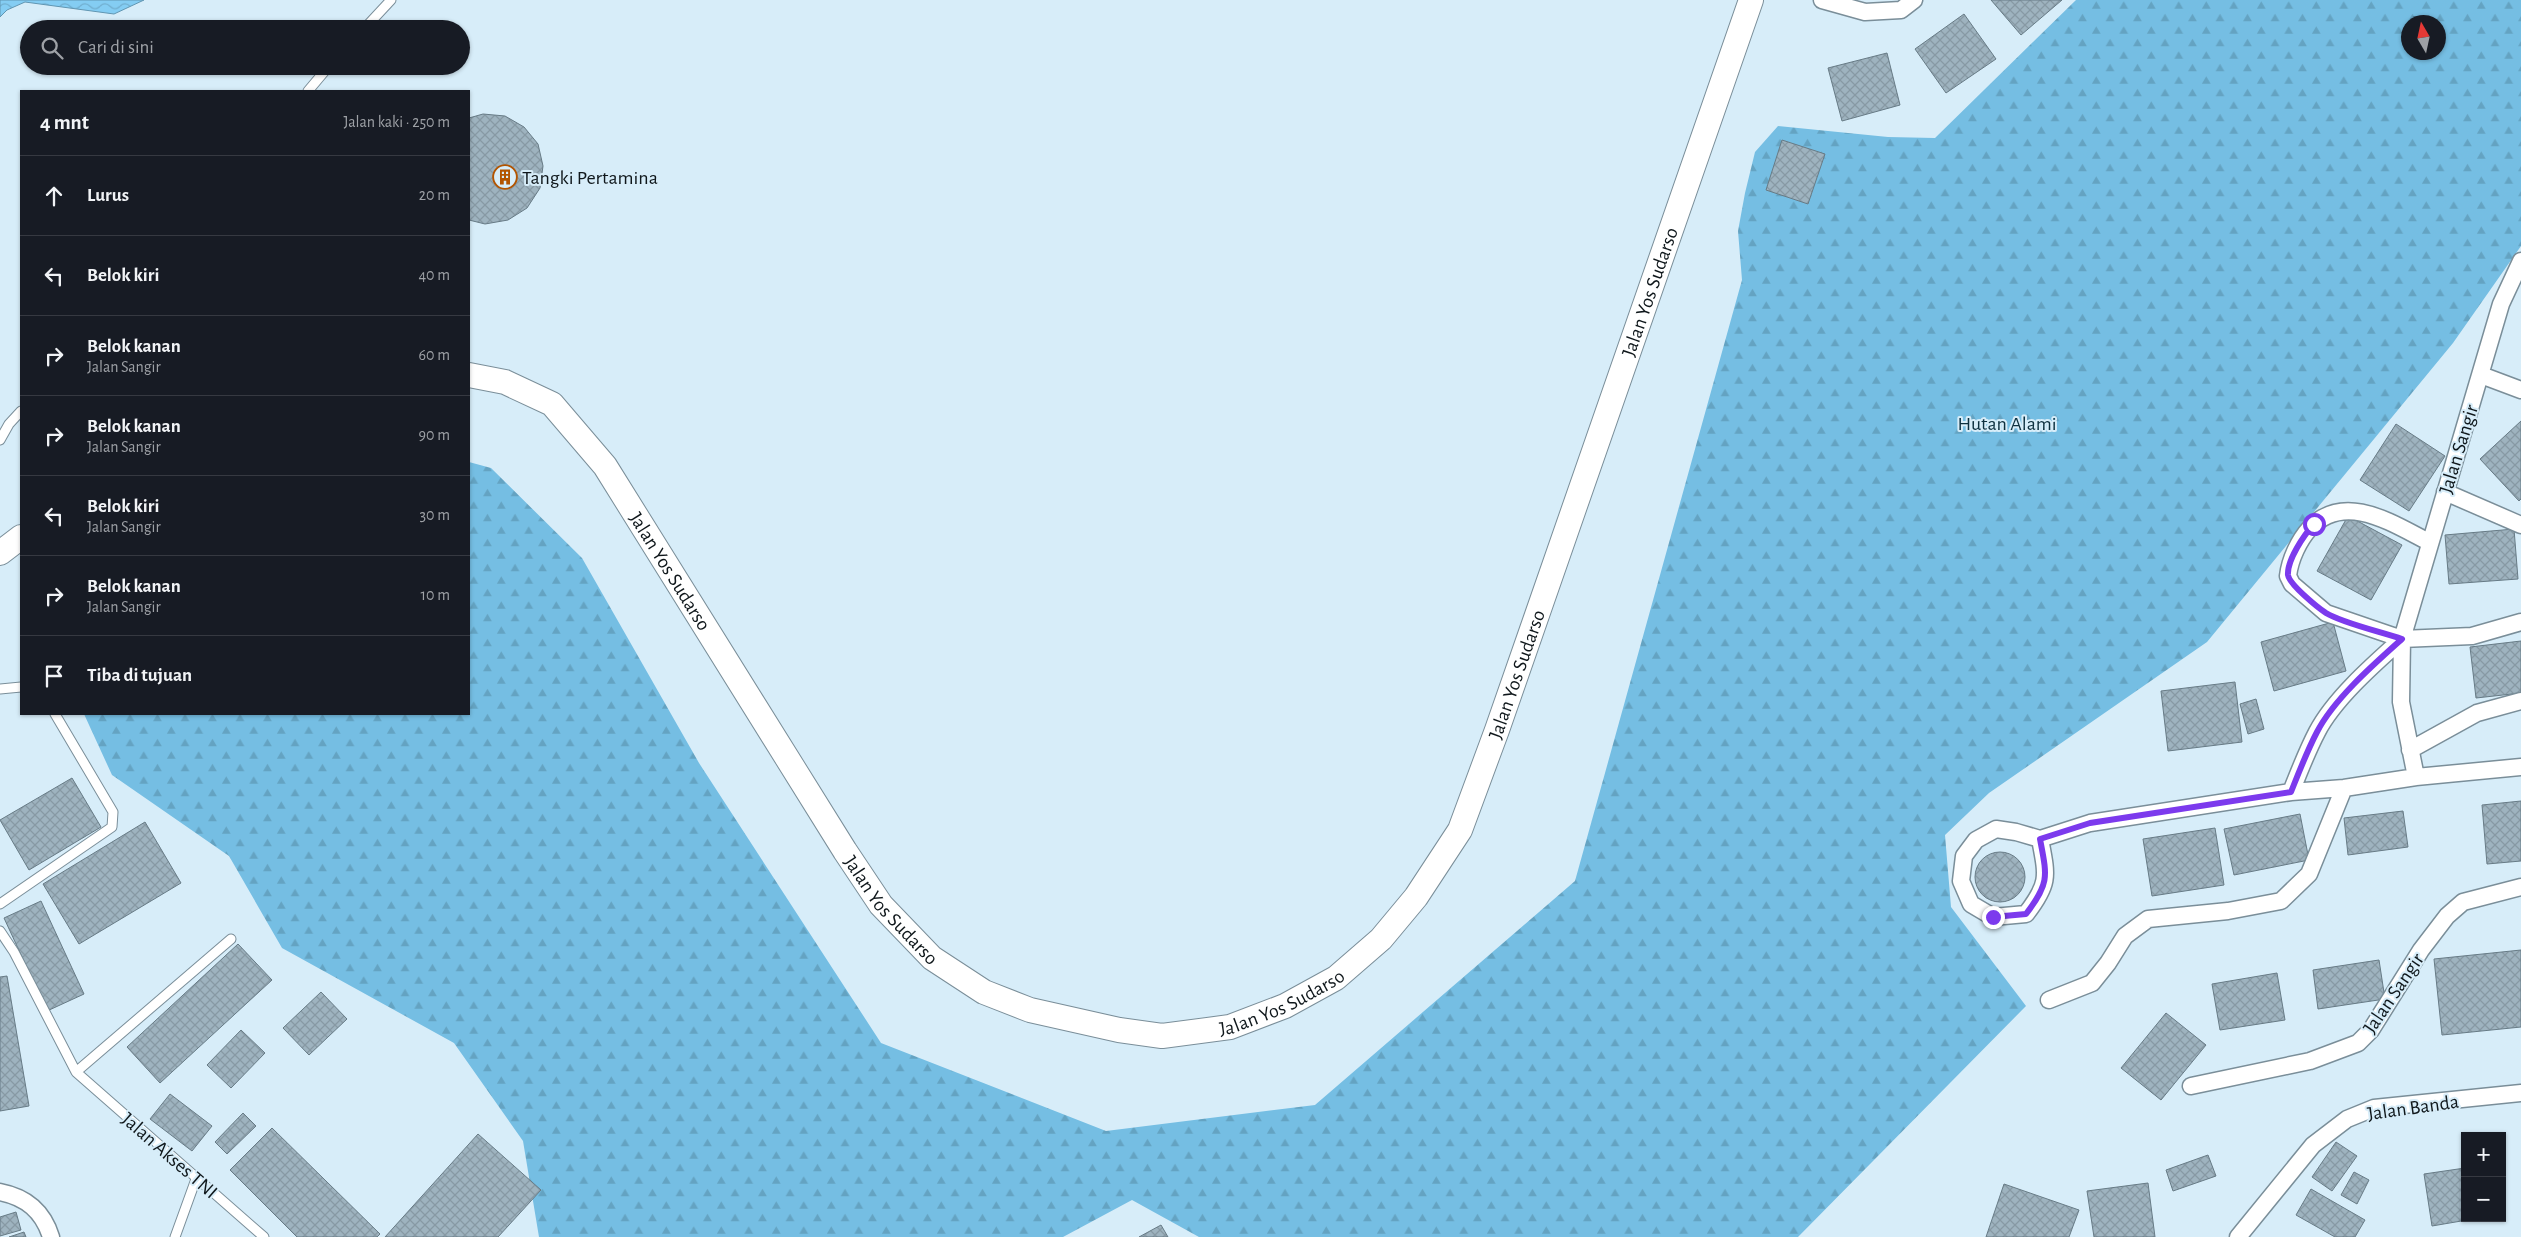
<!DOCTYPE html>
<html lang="id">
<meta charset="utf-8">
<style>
body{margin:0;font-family:"Alegreya Sans",sans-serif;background:#20242c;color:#f1f3f6}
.controls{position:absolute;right:15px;bottom:15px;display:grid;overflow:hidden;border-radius:0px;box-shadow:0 1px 4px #0004}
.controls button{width:45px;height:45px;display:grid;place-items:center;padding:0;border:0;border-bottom:1px solid #363941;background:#171b24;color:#f1f3f6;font:25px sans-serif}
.compass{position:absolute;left:2401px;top:15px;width:45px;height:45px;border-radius:50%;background:#171b24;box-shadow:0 1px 4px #0004;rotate:351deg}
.stop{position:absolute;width:15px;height:15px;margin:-11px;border:4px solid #7c3aed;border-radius:50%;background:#fff}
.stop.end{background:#7c3aed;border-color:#fff;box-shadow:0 1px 5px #0008}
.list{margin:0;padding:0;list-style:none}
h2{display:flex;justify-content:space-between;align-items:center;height:65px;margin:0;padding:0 20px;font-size:21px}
h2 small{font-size:16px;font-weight:400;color:#9ea1a6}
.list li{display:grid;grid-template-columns:32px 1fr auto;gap:15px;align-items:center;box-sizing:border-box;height:80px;padding:0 20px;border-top:1px solid #363941}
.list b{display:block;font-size:19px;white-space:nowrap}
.list p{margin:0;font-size:16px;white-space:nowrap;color:#9ea1a6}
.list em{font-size:16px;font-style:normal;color:#9ea1a6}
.icon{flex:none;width:28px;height:28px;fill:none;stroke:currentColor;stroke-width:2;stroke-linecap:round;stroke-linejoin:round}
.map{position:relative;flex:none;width:2521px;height:1237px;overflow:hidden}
.search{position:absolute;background:#171b24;box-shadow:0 1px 4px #0004;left:20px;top:20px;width:450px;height:55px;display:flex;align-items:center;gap:12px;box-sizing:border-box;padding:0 18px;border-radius:28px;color:#9ea1a6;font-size:19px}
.panel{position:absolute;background:#171b24;box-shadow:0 1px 4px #0004;left:20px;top:90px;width:450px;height:625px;border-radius:0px}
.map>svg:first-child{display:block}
.forest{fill:url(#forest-firs);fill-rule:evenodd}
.water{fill:url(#water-waves);stroke:#6196b2}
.building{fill:url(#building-cross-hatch);stroke:#677b86}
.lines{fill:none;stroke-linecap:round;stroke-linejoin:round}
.service-casing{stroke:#7a8e99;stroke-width:11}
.minor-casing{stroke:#7a8e99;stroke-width:19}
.secondary-casing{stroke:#7a8e99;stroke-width:26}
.service{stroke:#fff;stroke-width:9}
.minor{stroke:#fff;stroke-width:16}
.secondary{stroke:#fff;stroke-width:24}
.route{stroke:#7c3aed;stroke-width:6}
.labels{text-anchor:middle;stroke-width:4;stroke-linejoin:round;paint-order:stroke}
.poi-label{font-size:20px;fill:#0f171b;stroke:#d7edf9;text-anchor:start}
.street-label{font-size:20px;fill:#0f171b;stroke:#d7edf9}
.park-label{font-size:20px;fill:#0d303f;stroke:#d7edf9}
</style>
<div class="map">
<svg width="2521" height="1237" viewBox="0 0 2521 1237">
<defs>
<pattern id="forest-firs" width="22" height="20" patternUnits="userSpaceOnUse" patternTransform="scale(1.25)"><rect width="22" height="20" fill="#75bee3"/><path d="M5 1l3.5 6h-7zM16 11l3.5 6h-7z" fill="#64a3c2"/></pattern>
<pattern id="water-waves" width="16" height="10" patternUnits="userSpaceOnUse" patternTransform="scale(1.25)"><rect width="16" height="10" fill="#84cdf3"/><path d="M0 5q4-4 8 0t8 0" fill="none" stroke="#71afd0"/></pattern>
<pattern id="building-cross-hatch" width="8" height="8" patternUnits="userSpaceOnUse" patternTransform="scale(1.25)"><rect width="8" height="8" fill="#9eb3bf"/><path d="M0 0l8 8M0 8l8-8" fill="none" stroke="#8799a4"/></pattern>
</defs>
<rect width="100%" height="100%" fill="#d7edf9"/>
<path class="forest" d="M2076,0H2521V246L2453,343L2207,642L1989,793L1945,835L1951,907L2026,1006L1798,1237H1199L1132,1200L1063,1237H539L523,1141L454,1043L282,948L229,856L112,775L84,714H469V462L491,468L582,558L699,763L881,1043L1106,1131L1315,1105L1575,881L1742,280L1738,231L1745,193L1755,152L1778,126L1888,137L1935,138ZM2408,22H2438V52H2408Z"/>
<path class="water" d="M0,0H144L114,14L25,2L7,10L0,17Z"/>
<path class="building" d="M1991,0H2062L2021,35Z
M1964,14L1996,59L1946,93L1915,49Z
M1887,53L1900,105L1842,121L1828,68Z
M483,114L505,116L524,127L538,144L543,166L540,188L527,208L508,220L485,224L469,220V118Z
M1782,140L1825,154L1808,204L1766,190Z
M2521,421V499L2519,501L2480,459Z
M2396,424L2445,456L2409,511L2360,480Z
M2348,516L2402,545L2371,600L2317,571Z
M2514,529L2518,579L2449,584L2445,535Z
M2333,622L2346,671L2274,691L2261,642Z
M2521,641V693L2476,698L2470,647Z
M2235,682L2242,742L2168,751L2161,691Z
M2256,699L2264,729L2248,734L2240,704Z
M72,778L101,827L29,870L0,820Z
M2521,801V861L2487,864L2482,805Z
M2403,811L2408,847L2348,855L2344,818Z
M2300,814L2309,860L2234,875L2224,829Z
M145,822L181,883L79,944L43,884Z
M2215,828L2224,885L2152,896L2143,839Z
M1975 877a25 25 0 1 1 50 0a25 25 0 1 1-50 0Z
M41,901L84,994L47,1011L4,918Z
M238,944L272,980L160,1083L127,1047Z
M2521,950V1027L2442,1035L2434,959Z
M2379,960L2385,999L2318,1009L2313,970Z
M2277,973L2285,1020L2220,1030L2212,984Z
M7,976L29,1106L0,1111V977Z
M321,992L347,1019L309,1055L283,1028Z
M2166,1013L2206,1045L2161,1100L2121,1068Z
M241,1030L265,1053L231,1088L207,1065Z
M170,1094L212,1126L192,1151L150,1119Z
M243,1113L256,1126L227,1154L215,1142Z
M272,1128L380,1234L377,1237H297L230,1170Z
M478,1134L541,1190L498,1237H385Z
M2336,1142L2357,1156L2332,1191L2312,1177Z
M2208,1155L2216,1176L2173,1191L2166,1170Z
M2465,1168V1218H2479L2432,1226L2424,1174Z
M2354,1172L2369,1180L2357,1204L2341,1195Z
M2148,1183L2155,1237H2094L2087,1191Z
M2004,1184L2079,1210L2069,1237H1986Z
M2311,1189L2365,1220L2355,1237H2335L2296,1215Z
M16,1212L21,1230L0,1236V1217Z
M1161,1225L1168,1237H1139Z
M24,1232L26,1237H9Z"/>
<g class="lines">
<g class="service-casing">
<path id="service" d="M364,29L391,0
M308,91L329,66
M0,440L9,424L21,411
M0,689L21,687
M0,904L112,827L113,812L55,714
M0,931L14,952L76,1072L264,1237
M76,1072L231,939
M175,1237L196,1179"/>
</g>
<g class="minor-casing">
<path id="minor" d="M1822,0L1865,12L1901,10L1914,0
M2481,375L2521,390
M2445,492L2521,525
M2429,542C2393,524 2345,491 2310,528C2299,540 2290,559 2288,576L2292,584L2326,613L2402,639L2472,636L2521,622
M2410,750L2477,713L2521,701
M2416,777L2401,702L2402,639L2501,304L2521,261
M2291,792C2299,772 2307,751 2317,732C2334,699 2374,664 2402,639
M2040,839C2047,876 2050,883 2026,914L1993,917L1971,904L1961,881L1964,856L1976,840L1996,829L2016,832L2040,839L2090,823L2291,792L2344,788L2416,777L2521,767
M2049,1000L2092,983L2108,963L2125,936L2148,919L2228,911L2281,901L2309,874L2344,788
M2191,1086L2310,1061L2358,1043L2371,1030L2421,950L2447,916L2463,902L2521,887
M0,1192C26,1197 43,1211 51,1237
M2238,1237L2313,1145L2347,1119L2374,1108L2521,1093"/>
</g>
<g class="secondary-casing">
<g id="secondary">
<path id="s1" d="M469,375L505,382L552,404L605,466L845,851L881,905L932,958L984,992L1030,1010L1119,1030L1162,1036L1230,1027L1285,1006L1336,978L1381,939L1416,897L1460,830L1497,730L1751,0"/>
<path d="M0,553L21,537"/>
</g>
</g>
<use href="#service" class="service"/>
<use href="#minor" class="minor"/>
<use href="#secondary" class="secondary"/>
</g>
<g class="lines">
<path class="route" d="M1993,917L2026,914C2050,883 2047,876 2040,839L2090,823L2291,792C2299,772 2307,751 2317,732C2334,699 2374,664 2402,639C2382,632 2342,623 2326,613C2317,607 2289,584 2288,575C2287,560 2304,535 2314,524"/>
</g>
<defs>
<g id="building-ring" transform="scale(1.25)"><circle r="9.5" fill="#d7edf9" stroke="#b25400" stroke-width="1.5"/><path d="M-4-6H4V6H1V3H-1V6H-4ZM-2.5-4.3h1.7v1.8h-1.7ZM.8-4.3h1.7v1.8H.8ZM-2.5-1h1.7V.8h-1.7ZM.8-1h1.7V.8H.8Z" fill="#b25400"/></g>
</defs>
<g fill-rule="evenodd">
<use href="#building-ring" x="505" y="177"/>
</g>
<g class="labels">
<g class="poi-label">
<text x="522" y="184">Tangki Pertamina</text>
</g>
<g class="street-label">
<text dy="7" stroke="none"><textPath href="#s1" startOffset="1959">Jalan Yos Sudarso</textPath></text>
<text transform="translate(2458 449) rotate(-73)" y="7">Jalan Sangir</text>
<text dy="7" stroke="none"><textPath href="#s1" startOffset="294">Jalan Yos Sudarso</textPath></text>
<text dy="7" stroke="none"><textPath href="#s1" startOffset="1554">Jalan Yos Sudarso</textPath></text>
<text dy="7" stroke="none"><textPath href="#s1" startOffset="699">Jalan Yos Sudarso</textPath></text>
<text transform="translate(2393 993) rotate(-56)" y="7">Jalan Sangir</text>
<text dy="7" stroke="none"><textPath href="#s1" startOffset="1134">Jalan Yos Sudarso</textPath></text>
<text transform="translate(2413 1107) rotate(-8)" y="7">Jalan Banda</text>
<text transform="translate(170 1155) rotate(41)" y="7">Jalan Akses TNI</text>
</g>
<g class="park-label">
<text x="2007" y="430">Hutan Alami</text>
</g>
</g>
</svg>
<div class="controls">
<button>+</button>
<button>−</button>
</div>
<svg class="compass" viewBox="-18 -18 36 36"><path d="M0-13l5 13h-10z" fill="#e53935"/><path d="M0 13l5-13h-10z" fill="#9ea1a6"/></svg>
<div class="stop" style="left:2314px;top:524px"></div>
<div class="stop end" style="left:1993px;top:917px"></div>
<div class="search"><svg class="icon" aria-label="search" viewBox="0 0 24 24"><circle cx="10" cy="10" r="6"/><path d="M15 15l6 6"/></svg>Cari di sini</div>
<section class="panel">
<h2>4 mnt<small>Jalan kaki · 250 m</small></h2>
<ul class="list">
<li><svg class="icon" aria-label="ahead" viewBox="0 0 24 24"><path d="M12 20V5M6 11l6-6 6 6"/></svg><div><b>Lurus</b></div><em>20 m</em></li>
<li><svg class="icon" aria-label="left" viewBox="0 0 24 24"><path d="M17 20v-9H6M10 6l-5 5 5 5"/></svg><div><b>Belok kiri</b></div><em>40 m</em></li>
<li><svg class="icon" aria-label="right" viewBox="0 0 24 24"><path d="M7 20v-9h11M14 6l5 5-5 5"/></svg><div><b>Belok kanan</b><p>Jalan Sangir</p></div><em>60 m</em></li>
<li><svg class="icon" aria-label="right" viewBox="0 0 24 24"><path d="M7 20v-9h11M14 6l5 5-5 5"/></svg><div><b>Belok kanan</b><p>Jalan Sangir</p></div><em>90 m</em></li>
<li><svg class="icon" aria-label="left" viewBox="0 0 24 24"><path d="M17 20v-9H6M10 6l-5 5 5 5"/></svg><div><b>Belok kiri</b><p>Jalan Sangir</p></div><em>30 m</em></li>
<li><svg class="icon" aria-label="right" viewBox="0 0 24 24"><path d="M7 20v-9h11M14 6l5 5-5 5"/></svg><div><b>Belok kanan</b><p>Jalan Sangir</p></div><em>10 m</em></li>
<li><svg class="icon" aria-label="arrive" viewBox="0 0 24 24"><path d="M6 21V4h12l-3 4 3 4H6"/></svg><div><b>Tiba di tujuan</b></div></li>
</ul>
</section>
</div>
